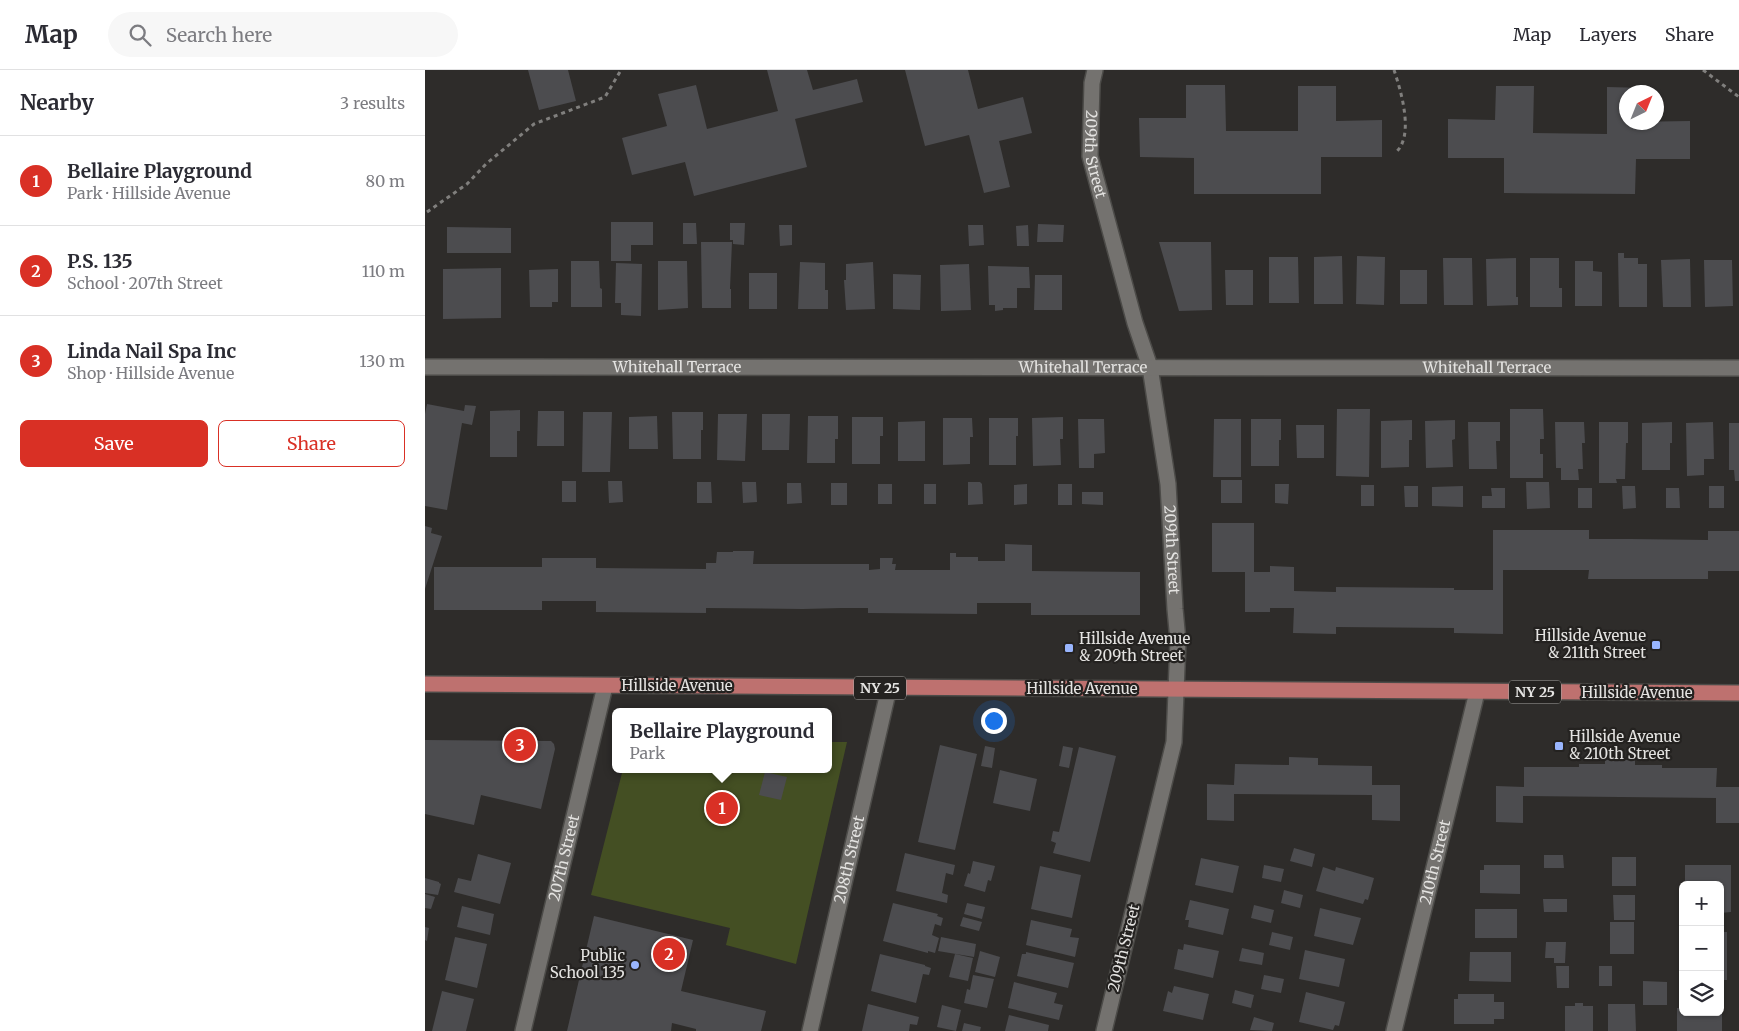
<!DOCTYPE html>
<meta charset="utf-8">
<style>
body{margin:0;font-family:Merriweather,serif;background:#f7f7f7;color:#2b2b33}
.controls{position:absolute;right:15px;bottom:15px;display:grid;overflow:hidden;border-radius:8px;box-shadow:0 1px 4px #0004}
.controls button{width:45px;height:45px;display:grid;place-items:center;padding:0;border:0;border-bottom:1px solid #e1e1e2;background:#fff;color:#2b2b33;font:25px sans-serif}
.compass{position:absolute;left:1194px;top:15px;width:45px;height:45px;border-radius:50%;background:#fff;box-shadow:0 1px 4px #0004;rotate:43deg}
.you{position:absolute;left:568px;top:650px;width:18px;height:18px;margin:-12px;border:4px solid #fff;border-radius:50%;background:#1a73e8;box-shadow:0 0 0 8px #1a73e833}
.badge{display:grid;place-items:center;width:32px;height:32px;border-radius:50%;background:#d93025;color:#fff;font-size:16px;font-weight:700}
.pin{position:absolute;translate:-50% -50%;border:2px solid #fff;box-shadow:0 1px 5px #0006}
.popup{position:absolute;left:187px;top:638px;width:220px;height:65px;box-sizing:border-box;display:grid;place-content:center;border-radius:8px;background:#fff;filter:drop-shadow(0 1px 4px #0005);font-size:16px;white-space:nowrap;color:#7c7c81}
.popup b{font-size:19px;color:#2b2b33}
.popup::after{content:'';position:absolute;left:50%;top:100%;margin-left:-10px;border:10px solid transparent;border-top-color:#fff}
.list{margin:0;padding:0;list-style:none}
h2{display:flex;justify-content:space-between;align-items:center;height:65px;margin:0;padding:0 20px;font-size:21px}
h2 small{font-size:16px;font-weight:400;color:#7c7c81}
.list li{display:grid;grid-template-columns:32px 1fr auto;gap:15px;align-items:center;box-sizing:border-box;height:90px;padding:0 20px;border-top:1px solid #e1e1e2}
.list b{display:block;font-size:19px;white-space:nowrap}
.list p{margin:0;font-size:16px;white-space:nowrap;color:#7c7c81}
.list em{font-size:16px;font-style:normal;color:#7c7c81}
.actions{display:flex;gap:10px;padding:15px 20px}
.actions a{flex:1;padding:11px 0;border:1px solid #d93025;border-radius:8px;text-align:center;font-size:18px;color:#d93025}
.actions .main{background:#d93025;color:#fff}
.icon{flex:none;width:28px;height:28px;fill:none;stroke:currentColor;stroke-width:2;stroke-linecap:round;stroke-linejoin:round}
.map{position:relative;flex:none;width:1314px;height:961px;overflow:hidden}
header{display:flex;align-items:center;gap:30px;box-sizing:border-box;height:70px;padding:0 25px;background:#fff;border-bottom:1px solid #e1e1e2}
header strong{font-size:24px}
nav{display:flex;gap:28px;margin-inline-start:auto;font-size:18px}
.search{width:350px;height:45px;background:#f7f7f7;display:flex;align-items:center;gap:12px;box-sizing:border-box;padding:0 18px;border-radius:28px;color:#7c7c81;font-size:19px}
main{display:flex}
aside{flex:1;background:#fff}
.map>svg:first-child{display:block}
.green{fill:#444f23}
.building{fill:#4c4c4f}
.lines{fill:none;stroke-linecap:round;stroke-linejoin:round}
.minor-casing{stroke:#4c4b48;stroke-width:18}
.primary-casing{stroke:#4c4b48;stroke-width:18}
.path{stroke:#807f7d;stroke-width:3;stroke-dasharray:4 4;stroke-linecap:butt}
.minor{stroke:#74726f;stroke-width:15}
.primary{stroke:#be716f;stroke-width:15}
.poi-dot{fill:#99b5fd;stroke:#242220;stroke-width:2}
.labels{text-anchor:middle;stroke-width:4.5;stroke-linejoin:round;paint-order:stroke}
.shield{fill:#242220;stroke:#aaa9a7;stroke-width:1}
.shield-label{font-size:14px;font-weight:bold;fill:#e4e3e1}
.street-label{font-size:15px;fill:#e4e3e1;stroke:#242220}
.poi-label{font-size:15px;fill:#e4e3e1;stroke:#242220;text-anchor:end}
</style>
<header>
<strong>Map</strong>
<div class="search"><svg class="icon" aria-label="search" viewBox="0 0 24 24"><circle cx="10" cy="10" r="6"/><path d="M15 15l6 6"/></svg>Search here</div>
<nav><a>Map</a><a>Layers</a><a>Share</a></nav>
</header>
<main>
<aside>
<h2>Nearby<small>3 results</small></h2>
<ul class="list">
<li><span class="badge">1</span><div><b>Bellaire Playground</b><p>Park · Hillside Avenue</p></div><em>80 m</em></li>
<li><span class="badge">2</span><div><b>P.S. 135</b><p>School · 207th Street</p></div><em>110 m</em></li>
<li><span class="badge">3</span><div><b>Linda Nail Spa Inc</b><p>Shop · Hillside Avenue</p></div><em>130 m</em></li>
</ul>
<div class="actions"><a class="main">Save</a><a>Share</a></div>
</aside>
<div class="map">
<svg width="1314" height="961" viewBox="0 0 1314 961">
<rect width="100%" height="100%" fill="#2e2c2a"/>
<path class="green" d="M403,672H422L371,894L301,875L305,858L166,825L198,699H403Z"/>
<path class="building" d="M103,0H143L151,31L114,40Z
M342,0H382L388,20L432,9L438,32L370,49L382,97L269,126L260,92L207,105L197,68L242,56L233,24L271,15L282,59L353,41Z
M480,0H543L553,39L598,27L607,63L574,71L585,117L559,123L544,65L500,76Z
M761,15H800L801,61H873V16H911V51L957,50V87H896V124H769V88L715,87L714,48H761Z
M1071,16H1109L1108,63L1182,64V17L1221,18V22H1202V52L1265,51V89H1211L1210,124L1079,123V88H1023V49L1070,50Z
M186,152H228V175H206V191H186Z
M258,153H271L272,174H258Z
M305,153H320L319,175L308,174V170H305Z
M613,154L639,155L638,172H612Z
M354,155H367V175L355,176Z
M543,155H558L559,175L544,176Z
M603,155L604,176H592L591,156Z
M22,157L86,158V183H22Z
M276,172H307L305,219H306V238H277Z
M734,172H786L787,240L754,241Z
M1193,183H1199V188H1213V194H1222V237H1194Z
M917,186L918,234H889V187Z
M932,186L960,187L959,235L931,234Z
M844,187H873L874,233H844Z
M1018,188H1047L1048,235H1019Z
M1091,188V227H1093V235L1062,236L1061,189Z
M1105,188H1134V218H1137V237H1105Z
M1265,189L1266,237H1238L1236,190Z
M1279,190H1307L1308,236L1280,237Z
M146,191H174L175,218L177,219V237H146Z
M233,191H262L263,238L233,240Z
M1150,191H1168V201L1177,202V236H1150Z
M375,192L400,193V220H403V239H373Z
M448,192L450,239L421,240L419,210H421V194Z
M191,193L217,194L216,246L196,245V233H190Z
M544,194L546,240L516,241L515,195Z
M563,196L604,197L605,218H592V238H578V240L570,241V235H564Z
M76,198V248L18,249V199Z
M133,199V232H127V237H105L104,200Z
M800,200H828V235H801Z
M975,200H1002V234H975Z
M324,203H352V239H324Z
M468,204L496,205L495,240L468,239Z
M610,205H637V240H609Z
M2,334L39,341L40,335L51,336L47,355L37,353L22,440L0,436V344Z
M912,339H945L944,407L911,406Z
M1085,339H1118L1119,369H1115V384H1118V408H1085Z
M95,340V361H92V387H65V341Z
M113,341H139V376H112Z
M158,342H187L185,402H157Z
M247,342H278V360H276V389H248Z
M293,344H322L320,391L292,390Z
M337,344H365L364,380H337Z
M232,346L233,379H204V347Z
M383,346H413V369H410V393H382Z
M427,347H458V366H455V394H427Z
M638,347V369H635L636,395L608,396L607,348Z
M518,348H547L548,367H545V394L518,395Z
M564,348H593V366H591V395H564Z
M653,349H679L680,383L669,384V398H654Z
M789,349H816V407H788Z
M826,349H856V370H854V396H826Z
M987,350V370H984V397L956,398V351Z
M1030,350V369L1027,370L1028,397L1001,398L1000,351Z
M500,351V391H473V352Z
M1043,352H1075V371H1071L1072,399H1044Z
M1130,352H1159L1160,373H1157L1158,399H1153L1154,410H1136V398H1131Z
M1174,352H1203V373H1201L1200,409H1191L1192,413H1174Z
M1247,352V373H1245V400H1217V353Z
M1288,352L1289,389H1279V405L1262,406L1261,353Z
M1304,353H1314V411H1310L1309,400H1304Z
M871,355H899V388H872Z
M796,410H817V433H796Z
M137,411H151V432H137Z
M183,411H197L198,432L184,433Z
M272,412H286L287,433H272Z
M317,412H331L332,432L318,433Z
M543,412H555L557,414L558,434L543,435Z
M1101,412H1124L1125,438L1102,439Z
M362,413H376L377,433L362,434Z
M406,413H422V435H406Z
M453,414H467V434H453Z
M499,414H511V434H499Z
M602,414V434L589,435V415Z
M633,414H647V435H633Z
M850,414H864L863,434L850,433Z
M936,415H949V436H936Z
M979,416H993V437H980Z
M1038,416V437L1007,436V417Z
M1197,416H1210L1211,438L1198,439Z
M1284,416H1299V438H1284Z
M1066,418H1080V438H1057V426H1067Z
M1153,418H1167V438H1153Z
M1241,418H1254L1255,438H1241Z
M657,422H678V435L657,434Z
M787,453H829V502H845V496L869,497V521L911,522V517L1029,518V520H1068V460H1164V469H1206L1283,470V461H1314V501H1283V509H1163L1164,500H1078V564L1029,563V558L911,557V564L868,563L869,538H845V542H820V502H787Z
M0,456L7,458L6,463L17,466L0,519Z
M580,474L607,475V501L715,502V545H606V533H552V544L443,543V538H416L378,539L281,538V543L171,542V531H117V540H9V497H117V488H171V498L281,499V493H291L292,482H308V481H329L328,494H444V500L455,499V488H468L467,494H471L470,500H525V483H531V487H553V491H580Z
M0,670L126,671L129,674L130,679L116,739L56,725L49,755L0,744Z
M515,675L552,684L530,780L493,772Z
M560,676L570,678L567,698L556,696Z
M638,676L648,678L644,698L634,696Z
M654,677L691,686L665,792L628,783L631,773L626,771L628,761L634,762Z
M864,687L893,688V695L947,696V715H975V751L947,750V725L809,724V751L782,750V714L809,715L810,694L864,695Z
M1180,690H1210V695H1237V698H1292L1291,717H1314V753H1291V728L1098,726V753L1071,752V716L1099,717V697H1154V694H1180Z
M575,700L612,709L605,741L568,733Z
M340,702L362,707L356,730L334,725Z
M869,778L890,784L887,797L865,791Z
M480,783L530,795L528,805L521,803L517,823L523,825L522,833L471,821Z
M53,784L86,793L75,834L29,822L33,808L46,811Z
M1119,785H1138L1139,798H1119Z
M1187,787H1211V816H1187Z
M776,788L814,796L808,823L770,815Z
M548,791L570,796L566,811L563,810L560,822L539,816L543,803L545,804Z
M839,795L859,799L856,812L837,808Z
M1059,795H1095V824L1055,823V800H1059Z
M1260,795H1306V842L1295,843V815H1260Z
M615,796L656,805L647,848L606,839Z
M898,797L910,801L911,797L949,808L943,830L940,829L938,834L891,821Z
M0,808L14,812V813L16,814L13,825L0,823Z
M859,820L878,825L875,838L856,833Z
M0,824L10,827L6,839L0,838Z
M1188,825H1210V850H1189Z
M1118,829H1142V842H1119Z
M765,830L804,839L798,865L763,857L764,850H760Z
M468,833L513,844L512,846L518,848L516,856L510,854L507,865L514,868L510,883L503,881V883L458,871Z
M542,833L560,837L557,849L539,844Z
M829,835L849,840L846,853L826,848Z
M37,836L69,844L65,865L32,857Z
M895,838L936,848L928,875L889,866Z
M1050,839H1092V868H1050Z
M169,846L268,870L256,921L341,941L336,961H271V959L247,953L246,961H142Z
M538,847L557,852L554,861L535,856Z
M606,850L647,859L645,867L654,868L650,887L601,875Z
M1185,852H1209V884H1185Z
M0,857L4,858L2,871L0,870Z
M847,862L868,867L865,880L844,875Z
M1295,862H1302V910H1295Z
M30,867L62,874L52,918L20,910Z
M516,867L551,874L549,887L513,881Z
M1121,872H1141L1140,893H1129V888H1120Z
M759,874L794,881L788,908L749,899L753,879L758,880Z
M817,878L839,883L837,895L814,891Z
M880,880L920,889L914,917L874,909Z
M555,881L575,887L570,907L550,902Z
M601,882L649,893L643,918L592,906L597,884H601Z
M1045,882H1086V912L1044,911Z
M455,884L500,895V896L506,898L504,905L498,904L491,933L446,921Z
M530,884L548,888L543,911L524,907Z
M1131,896H1144V918H1132Z
M1174,896H1187V916H1174Z
M548,905L569,909L562,938L539,933L542,919L545,920Z
M839,905L859,909L856,923L836,919Z
M1218,911L1242,912V935H1218Z
M589,912L632,923L629,933L638,935L634,950L583,938Z
M749,916L784,924L778,950L738,941L743,921L747,923Z
M810,920L829,925L826,938L807,933Z
M17,921L49,929L41,961H7Z
M881,922L920,932L914,956L910,955L908,960L874,952Z
M1033,924H1069V932H1079V949H1069V954H1029V929H1033Z
M1150,933H1158V936H1168V961H1140V936H1150Z
M443,934L494,947L492,955L485,954L484,961H437Z
M1183,934H1210L1211,961H1183Z
M517,935L536,940L531,961L512,957Z
M1252,938H1258V942H1297V961H1252Z
M584,945L624,955L623,961H580Z
M829,947L849,953L847,961L825,960Z
M539,953L556,957L555,961H537Z"/>
<g class="lines">
<g class="minor-casing">
<g id="minor">
<path id="s1" d="M670,0L667,13L665,86L710,253L725,297L743,414L750,539L753,571L749,672L679,961"/>
<path id="s2" d="M0,297L1314,298"/>
<path id="s3" d="M98,961L180,616"/>
<path id="s4" d="M385,961L464,618"/>
<path id="s5" d="M969,961L1052,622"/>
</g>
</g>
<g class="primary-casing">
<path id="primary" d="M0,614L1314,623"/>
</g>
<path class="path" d="M969,0C976,21 990,67 970,83
M1278,0L1314,27
M2,142L42,114L61,94L109,54L180,27L196,0"/>
<use href="#minor" class="minor"/>
<use href="#primary" class="primary"/>
</g>
<g class="poi-dot">
<rect x="1226" y="570" width="10" height="10" rx="2.5"/>
<rect x="639" y="573" width="10" height="10" rx="2.5"/>
<rect x="1129" y="671" width="10" height="10" rx="2.5"/>
<circle cx="210" cy="895" r="5"/>
</g>
<g class="labels">
<g class="shield">
<rect x="429" y="606.5" width="52" height="23" rx="4"/>
<rect x="1084" y="610.5" width="52" height="23" rx="4"/>
</g>
<g class="shield-label">
<text x="455" y="623">NY 25</text>
<text x="1110" y="627">NY 25</text>
</g>
<g class="street-label">
<text dy="5" stroke="none"><textPath href="#s1" startOffset="85">209th Street</textPath></text>
<text dy="5" stroke="none"><textPath href="#s2" startOffset="252">Whitehall Terrace</textPath></text>
<text dy="5" stroke="none"><textPath href="#s2" startOffset="658">Whitehall Terrace</textPath></text>
<text dy="5" stroke="none"><textPath href="#s2" startOffset="1062">Whitehall Terrace</textPath></text>
<text dy="5" stroke="none"><textPath href="#s1" startOffset="490">209th Street</textPath></text>
<text x="252" y="621">Hillside Avenue</text>
<text x="657" y="624">Hillside Avenue</text>
<text x="1212" y="628">Hillside Avenue</text>
<text dy="5" stroke="none"><textPath href="#s3" startOffset="178">207th Street</textPath></text>
<text dy="5" stroke="none"><textPath href="#s4" startOffset="176">208th Street</textPath></text>
<text dy="5" stroke="none"><textPath href="#s5" startOffset="174">210th Street</textPath></text>
<text transform="translate(699 878) rotate(-76)" y="5">209th Street</text>
</g>
<g class="poi-label">
<text x="1221" y="571">Hillside Avenue<tspan x="1221" dy="17">&amp; 211th Street</tspan></text>
<text x="654" y="574" text-anchor="start">Hillside Avenue<tspan x="654" dy="17">&amp; 209th Street</tspan></text>
<text x="1144" y="672" text-anchor="start">Hillside Avenue<tspan x="1144" dy="17">&amp; 210th Street</tspan></text>
<text x="200" y="891">Public<tspan x="200" dy="17">School 135</tspan></text>
</g>
</g>
</svg>
<div class="controls">
<button>+</button>
<button>−</button>
<button><svg class="icon" aria-label="layers" viewBox="0 0 24 24"><path d="M12 4l9 5-9 5-9-5zM3 14l9 5 9-5"/></svg></button>
</div>
<svg class="compass" viewBox="-18 -18 36 36"><path d="M0-13l5 13h-10z" fill="#e53935"/><path d="M0 13l5-13h-10z" fill="#7c7c81"/></svg>
<div class="you"></div>
<div class="pin badge" style="left:297px;top:738px">1</div>
<div class="popup"><b>Bellaire Playground</b>Park</div>
<div class="pin badge" style="left:244px;top:884px">2</div>
<div class="pin badge" style="left:95px;top:675px">3</div>
</div>
</main>
